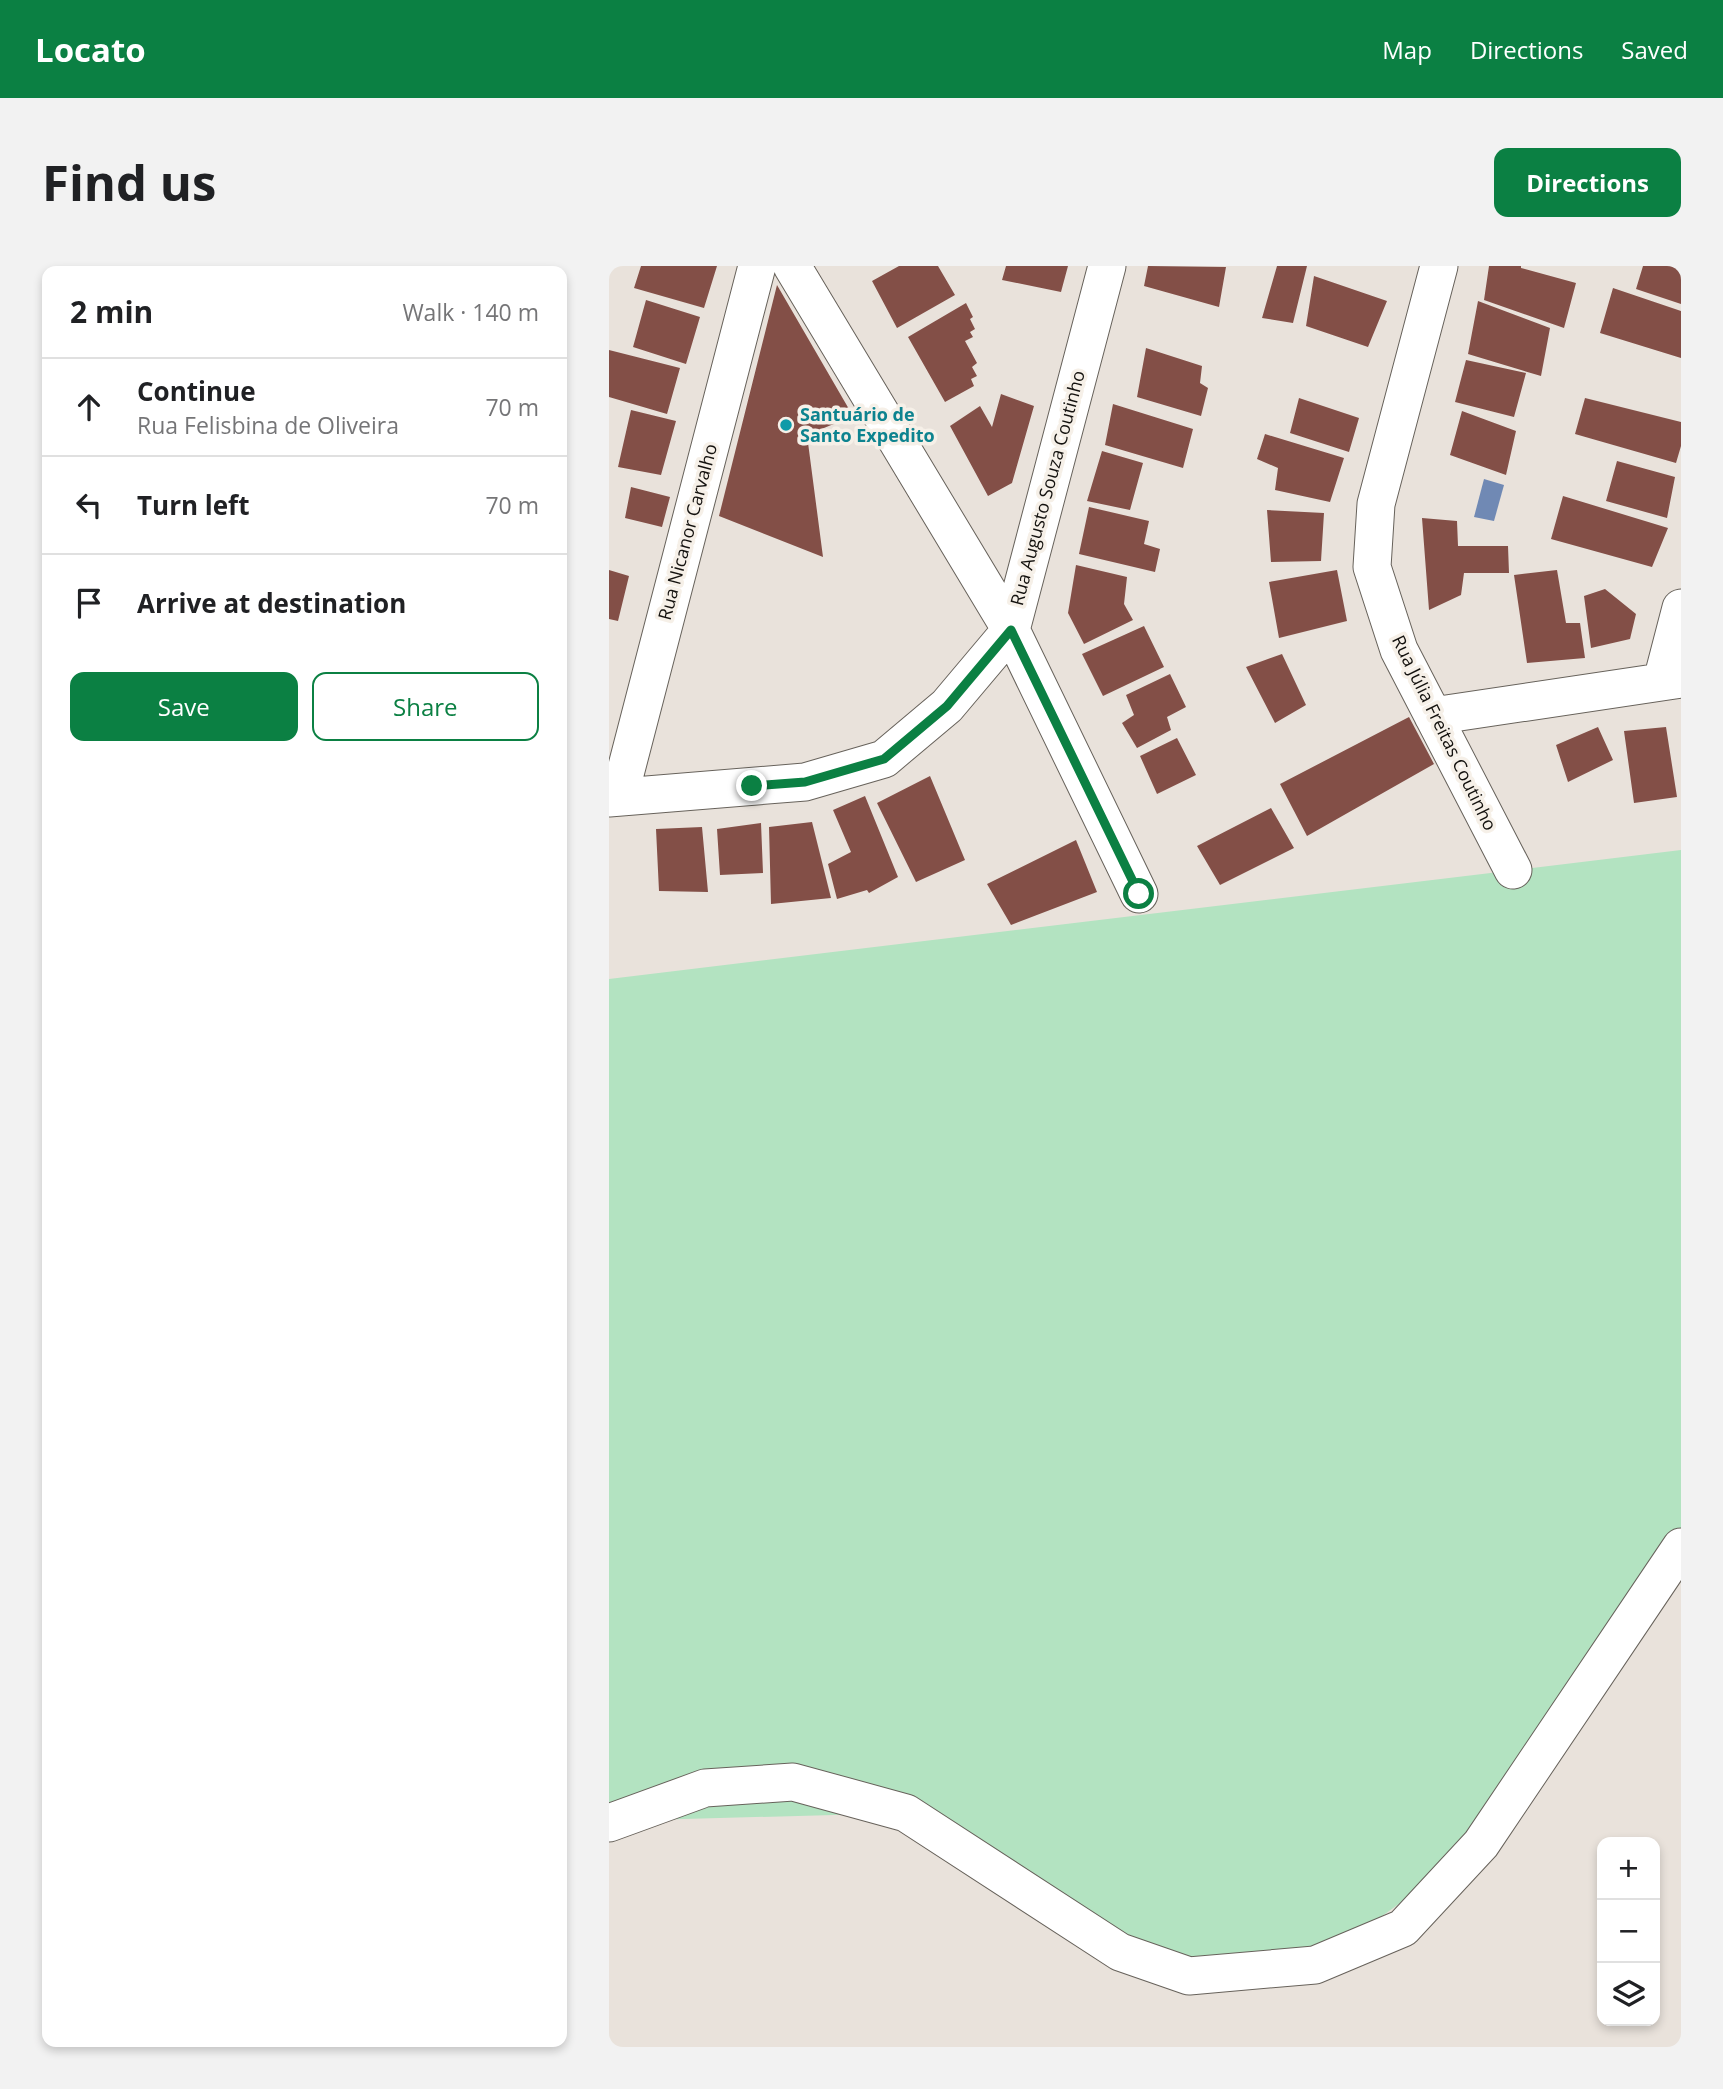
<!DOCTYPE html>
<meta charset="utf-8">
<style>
body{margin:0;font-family:"Open Sans",sans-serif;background:#f2f2f2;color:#202124}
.controls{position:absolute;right:21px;bottom:21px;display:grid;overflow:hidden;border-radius:14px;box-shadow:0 4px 10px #0003}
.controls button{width:63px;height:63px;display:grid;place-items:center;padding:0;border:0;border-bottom:2px solid #e0e0e0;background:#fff;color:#202124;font:35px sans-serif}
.stop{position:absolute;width:21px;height:21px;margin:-16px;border:5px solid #0b8043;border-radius:50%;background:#fff}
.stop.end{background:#0b8043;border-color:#fff;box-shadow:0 2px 7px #0008}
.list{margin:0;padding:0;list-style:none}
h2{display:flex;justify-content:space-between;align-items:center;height:91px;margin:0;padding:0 28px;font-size:30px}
h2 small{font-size:23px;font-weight:400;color:#757577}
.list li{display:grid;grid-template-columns:46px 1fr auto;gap:21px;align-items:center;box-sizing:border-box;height:98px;padding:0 28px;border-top:2px solid #e0e0e0}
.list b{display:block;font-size:26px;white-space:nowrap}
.list p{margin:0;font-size:23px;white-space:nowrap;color:#757577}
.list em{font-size:23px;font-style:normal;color:#757577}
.actions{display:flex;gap:14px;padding:21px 28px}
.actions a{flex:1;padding:16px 0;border:2px solid #0b8043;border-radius:14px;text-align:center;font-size:24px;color:#0b8043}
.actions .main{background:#0b8043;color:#fff}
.icon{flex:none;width:38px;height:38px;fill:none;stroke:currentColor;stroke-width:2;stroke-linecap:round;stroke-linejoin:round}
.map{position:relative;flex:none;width:1072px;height:1781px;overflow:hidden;border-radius:14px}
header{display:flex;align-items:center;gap:42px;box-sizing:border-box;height:98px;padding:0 35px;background:#0b8043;color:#fff}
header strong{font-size:33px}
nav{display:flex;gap:38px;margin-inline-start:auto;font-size:24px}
.intro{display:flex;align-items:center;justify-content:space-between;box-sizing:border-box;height:168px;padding:0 42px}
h1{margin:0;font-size:49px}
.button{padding:18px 32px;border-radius:14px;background:#0b8043;color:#fff;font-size:24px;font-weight:700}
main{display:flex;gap:42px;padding:0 42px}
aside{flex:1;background:#fff;border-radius:14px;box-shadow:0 4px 10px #0003}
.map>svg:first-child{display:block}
.green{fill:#b3e3c1}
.water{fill:#7089b4}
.building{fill:#834f47}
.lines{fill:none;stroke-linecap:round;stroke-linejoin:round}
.minor-casing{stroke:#67625b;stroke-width:39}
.minor{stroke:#fff;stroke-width:37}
.route{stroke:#0b8043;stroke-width:9}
.culture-dot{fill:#0f9aa8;stroke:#f6f0e8;stroke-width:2.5}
.labels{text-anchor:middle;stroke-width:7;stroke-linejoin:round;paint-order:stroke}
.culture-label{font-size:18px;font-weight:bold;fill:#0d838f;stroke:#f6f0e8;text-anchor:start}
.street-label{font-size:18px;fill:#13110e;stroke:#f6f0e8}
</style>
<header>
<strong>Locato</strong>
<nav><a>Map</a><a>Directions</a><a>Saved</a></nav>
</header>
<div class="intro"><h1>Find us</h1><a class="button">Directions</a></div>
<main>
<aside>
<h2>2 min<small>Walk · 140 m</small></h2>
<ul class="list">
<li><svg class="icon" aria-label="ahead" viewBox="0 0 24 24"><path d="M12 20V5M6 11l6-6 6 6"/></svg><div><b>Continue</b><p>Rua Felisbina de Oliveira</p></div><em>70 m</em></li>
<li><svg class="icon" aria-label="left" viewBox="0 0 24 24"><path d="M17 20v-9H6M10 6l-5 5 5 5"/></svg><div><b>Turn left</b></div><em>70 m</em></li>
<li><svg class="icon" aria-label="arrive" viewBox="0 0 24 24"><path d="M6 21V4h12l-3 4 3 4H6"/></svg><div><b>Arrive at destination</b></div></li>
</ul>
<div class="actions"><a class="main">Save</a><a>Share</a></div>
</aside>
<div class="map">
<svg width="1072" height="1781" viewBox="0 0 1072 1781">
<rect width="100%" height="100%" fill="#e9e2db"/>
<path class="green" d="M1072,584V1274L872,1578L706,1699L511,1686L297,1547L3,1555L0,1557V713Z"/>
<path class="water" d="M875,213L895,219L885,255L865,251Z"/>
<path class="building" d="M32,0H108L95,42L25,22Z
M290,0H329L346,29L288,62L263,15Z
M397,0H459L452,26L393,14Z
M539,0L617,1L610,41L535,20Z
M668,0H698L684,57L653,52Z
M880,0H912V2L967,17L955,62L875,34Z
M1034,0H1072V38L1027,23Z
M705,10L778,35L759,81L697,60Z
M168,19L244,150L198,169L214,291L110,250Z
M1004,22L1072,45V92L991,67Z
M37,34L91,51L77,98L24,81Z
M869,35L941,62L932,110L859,88Z
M357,37L364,51L361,53L366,63L361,66L364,71L356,75L368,97L363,101L368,110L362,113L365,120L336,136L299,71Z
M537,82L593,100L591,117L599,122L592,150L528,131Z
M0,84L71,102L58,148L0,131Z
M857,94L917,107L905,151L846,136Z
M392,128L425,140L403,217L379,230L341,160L371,140L383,161Z
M690,132L750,152L740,186L681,167Z
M976,132L1072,156V180L1067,197L966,168Z
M504,138L584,163L574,202L496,179Z
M22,144L67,155L52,209L9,201Z
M853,145L907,165L897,209L841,189Z
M656,168L735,192L721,236L666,224L669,202L648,193Z
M493,185L534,197L521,244L478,235Z
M1008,195L1066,211L1058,252L997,235Z
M22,221L61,231L53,261L16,252Z
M954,230L1059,262L1043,301L942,273Z
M480,241L540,255L535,278L551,283L546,306L470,288Z
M658,244L715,247L712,295L662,296Z
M813,252L848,255L849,280H899L900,307H855L852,329L820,344Z
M467,299L518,311L515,338L524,354L475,378L459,347Z
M0,304L20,310L9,355L0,353Z
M728,304L738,355L670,372L660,316Z
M948,304L957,357H971L976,392L918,397L905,309Z
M996,323L1027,348L1021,373L982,382L975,330Z
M535,360L555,401L494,430L473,388Z
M673,388L697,439L666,457L637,401Z
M561,408L577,441L558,451L562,464L528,482L513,457L525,449L517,429Z
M800,451L825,498L698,570L671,518Z
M989,461L1004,494L959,516L947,479Z
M1057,461L1068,531L1025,537L1015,465Z
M568,472L587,509L548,528L531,490Z
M321,510L356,594L307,616L268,537Z
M256,530L289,611L260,627L258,624L228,633L219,598L242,586L224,544Z
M662,542L685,582L611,619L588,580Z
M203,556L222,632L162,638L160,561Z
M152,557L154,607L111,609L108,563Z
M93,561L99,626L50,625L47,563Z
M467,574L488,626L402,659L378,618Z"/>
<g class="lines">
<g class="minor-casing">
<path id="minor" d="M183,0L402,364L530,628
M830,0L767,238L763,301L790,384L904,604
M1053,415L1072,342
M824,450L1072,413
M10,531L148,0
M0,532L196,516L275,493L338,440L402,364L498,0
M0,1557L96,1522L184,1516L297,1547L511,1686L580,1710L706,1699L794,1662L872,1578L1072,1281"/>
</g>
<use href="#minor" class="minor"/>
</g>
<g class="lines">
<path class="route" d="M143,520L196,516L275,493L338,440L402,364L530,628"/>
</g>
<circle class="culture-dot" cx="177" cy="159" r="7"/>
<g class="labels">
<g class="culture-label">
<text x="191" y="155">Santuário de<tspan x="191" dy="21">Santo Expedito</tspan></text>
</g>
<g class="street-label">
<text transform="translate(439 222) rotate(-75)" y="6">Rua Augusto Souza Coutinho</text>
<text transform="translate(79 266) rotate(-75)" y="6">Rua Nicanor Carvalho</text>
<text transform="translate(835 467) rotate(64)" y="6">Rua Júlia Freitas Coutinho</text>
</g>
</g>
</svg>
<div class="controls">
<button>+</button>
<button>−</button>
<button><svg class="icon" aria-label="layers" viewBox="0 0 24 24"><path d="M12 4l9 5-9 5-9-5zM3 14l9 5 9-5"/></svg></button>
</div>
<div class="stop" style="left:530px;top:628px"></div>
<div class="stop end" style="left:143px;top:520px"></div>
</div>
</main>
